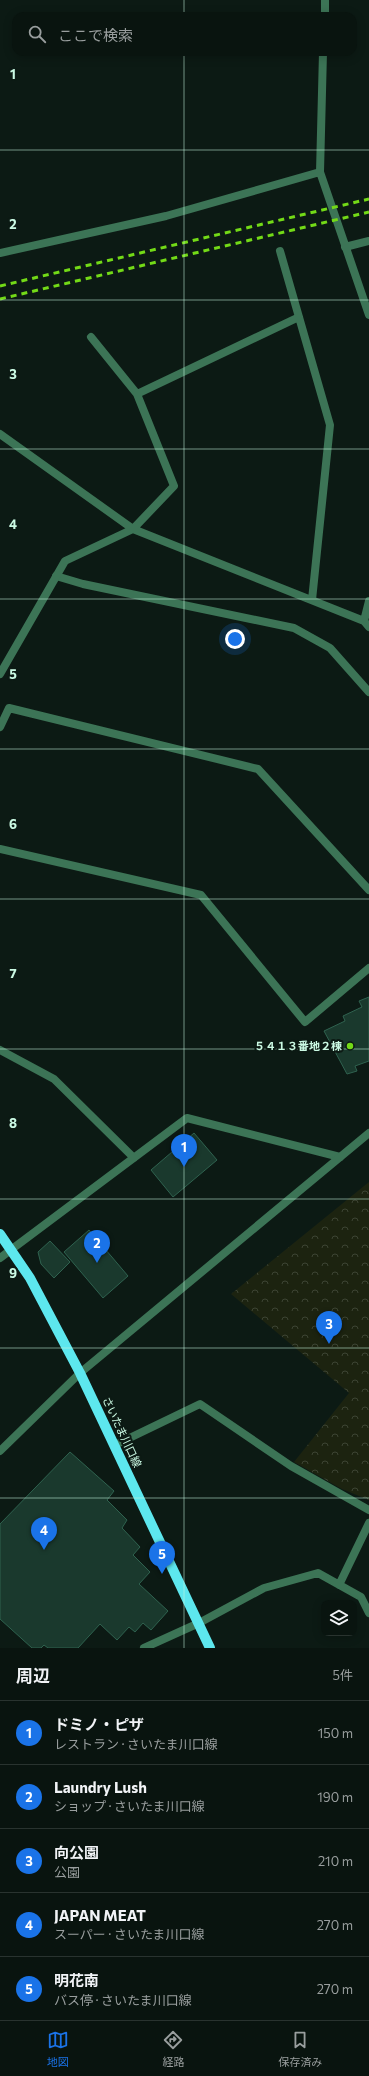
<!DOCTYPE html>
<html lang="ja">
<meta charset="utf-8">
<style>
body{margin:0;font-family:Commissioner,"Noto Sans JP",sans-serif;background:#17211d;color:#f1f3f6}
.controls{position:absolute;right:12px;bottom:12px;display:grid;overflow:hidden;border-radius:8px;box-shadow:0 2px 10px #0003}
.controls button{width:36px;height:36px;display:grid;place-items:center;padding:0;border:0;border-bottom:1px solid #29332f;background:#09140f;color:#f1f3f6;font:20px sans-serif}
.you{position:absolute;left:235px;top:639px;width:14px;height:14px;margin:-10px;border:3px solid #fff;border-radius:50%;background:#1a73e8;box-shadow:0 0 0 6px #1a73e833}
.badge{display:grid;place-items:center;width:26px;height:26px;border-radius:50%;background:#1a73e8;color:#fff;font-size:13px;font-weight:700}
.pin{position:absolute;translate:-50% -33px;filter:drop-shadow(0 1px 2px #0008)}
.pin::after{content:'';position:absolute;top:21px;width:14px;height:12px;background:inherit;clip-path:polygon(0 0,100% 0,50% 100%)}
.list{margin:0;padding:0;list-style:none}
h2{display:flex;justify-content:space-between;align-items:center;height:52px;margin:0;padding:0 16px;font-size:17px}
h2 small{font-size:13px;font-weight:400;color:#999e9e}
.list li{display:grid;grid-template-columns:26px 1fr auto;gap:12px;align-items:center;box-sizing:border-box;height:64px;padding:0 16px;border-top:1px solid #29332f}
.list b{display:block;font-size:15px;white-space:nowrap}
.list p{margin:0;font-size:13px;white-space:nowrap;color:#999e9e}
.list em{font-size:13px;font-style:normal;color:#999e9e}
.icon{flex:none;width:22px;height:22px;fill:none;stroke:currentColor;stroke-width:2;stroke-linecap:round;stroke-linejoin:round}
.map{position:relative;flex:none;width:369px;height:1648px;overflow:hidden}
.search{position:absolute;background:#09140f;box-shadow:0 2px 10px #0003;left:12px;right:12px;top:12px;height:44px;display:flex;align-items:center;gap:10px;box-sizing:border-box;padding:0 14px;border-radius:12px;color:#999e9e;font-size:15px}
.sheet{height:372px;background:#09140f}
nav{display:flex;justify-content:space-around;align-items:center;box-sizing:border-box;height:56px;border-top:1px solid #29332f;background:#09140f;font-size:11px;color:#999e9e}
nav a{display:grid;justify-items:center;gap:2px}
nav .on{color:#1a73e8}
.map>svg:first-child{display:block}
.forest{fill:url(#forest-crowns)}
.building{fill:#1a392d;stroke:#2f624f}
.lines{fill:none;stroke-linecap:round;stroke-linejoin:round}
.service{stroke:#3c7456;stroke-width:8}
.minor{stroke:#3c7456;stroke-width:8}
.tertiary{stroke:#3c7456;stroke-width:8}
.primary{stroke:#5de7ee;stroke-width:10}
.rail{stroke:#73da17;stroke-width:3;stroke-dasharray:6 5;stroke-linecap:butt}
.grid{fill:none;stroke:#cbfae4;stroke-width:1;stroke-opacity:0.55}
.poi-dot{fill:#73da17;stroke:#0c1a14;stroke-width:1.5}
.labels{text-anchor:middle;stroke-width:4;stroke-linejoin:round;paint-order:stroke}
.poi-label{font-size:11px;font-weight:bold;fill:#cbfae4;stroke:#0c1a14;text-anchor:end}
.street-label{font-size:11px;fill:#cbfae4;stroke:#0c1a14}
.grid-label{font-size:13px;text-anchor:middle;font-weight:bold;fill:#cbfae4;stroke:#0c1a14;stroke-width:4;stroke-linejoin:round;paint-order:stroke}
</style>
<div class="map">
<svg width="369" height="1648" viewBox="0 0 369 1648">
<defs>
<pattern id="forest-crowns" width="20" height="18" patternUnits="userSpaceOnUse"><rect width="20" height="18" fill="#1c2310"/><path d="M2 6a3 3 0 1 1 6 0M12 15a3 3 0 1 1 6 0" fill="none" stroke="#3c4433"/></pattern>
</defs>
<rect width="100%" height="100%" fill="#0c1a14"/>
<path class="forest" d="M369,1182V1500L342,1489L294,1462L349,1393L231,1294Z"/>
<path class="building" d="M369,997V1061L355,1066L357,1071L347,1074L324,1031L345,1021L343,1016L362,1007L359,1001Z
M194,1133L217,1160L173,1197L151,1170Z
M89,1230L128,1276L103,1298L64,1252Z
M50,1241L70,1262L54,1278L41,1264L38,1252Z
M70,1452L114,1491L107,1500L127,1520L122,1528L140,1547L133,1555L150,1572L139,1584L168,1611L151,1630L143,1623L135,1632L129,1627L117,1640L100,1624L78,1648H48L44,1645L41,1648H32L0,1619V1524Z"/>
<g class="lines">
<path class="service" d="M56,576L83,584L294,628L330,648L369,692
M0,727L9,708L258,769L369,890
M0,849L201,895L305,1022L369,968"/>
<path class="minor" d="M325,16V0
M323,52L320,172L369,315
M345,247L369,241
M280,251L330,425L312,600
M0,253L166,216L320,172
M137,394L299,317
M0,434L133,529L364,621L369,627
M364,621L369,601
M0,674L65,561L133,529L174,486L137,394L91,337
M0,1050L54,1079L134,1158
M0,1258L187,1118L340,1157
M115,1445L200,1404L291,1466L369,1510
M339,1585L369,1523
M144,1648L199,1623L264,1588L318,1573L361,1597L369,1613"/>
<path class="tertiary" d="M0,1451L80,1373L369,1133"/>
<path class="primary" d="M0,1234L30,1278L80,1373L210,1648"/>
<path class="rail" d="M0,286L369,199
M0,299L369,212"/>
</g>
<path class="grid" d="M184,0V16M184,52V1648M0,150H369M0,300H369M0,449H369M0,599H369M0,749H369M0,899H369M0,1049H369M0,1199H369M0,1348H369M0,1498H369"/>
<circle class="poi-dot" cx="350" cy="1046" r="4"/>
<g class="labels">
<g class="poi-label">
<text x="342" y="1050">５４１３番地２棟</text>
</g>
<g class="street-label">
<text transform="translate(122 1432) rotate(65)" y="4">さいたま川口線</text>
</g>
</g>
<g class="grid-label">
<text x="13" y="79">1</text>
<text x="13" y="229">2</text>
<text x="13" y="379">3</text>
<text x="13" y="529">4</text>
<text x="13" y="679">5</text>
<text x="13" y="829">6</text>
<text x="13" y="978">7</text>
<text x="13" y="1128">8</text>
<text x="13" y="1278">9</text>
</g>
</svg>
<div class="controls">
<button><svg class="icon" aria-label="layers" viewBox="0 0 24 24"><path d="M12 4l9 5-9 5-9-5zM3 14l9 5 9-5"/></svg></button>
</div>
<div class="you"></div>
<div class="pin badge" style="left:184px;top:1167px">1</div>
<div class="pin badge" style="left:97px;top:1263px">2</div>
<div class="pin badge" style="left:329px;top:1344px">3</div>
<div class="pin badge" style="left:44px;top:1550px">4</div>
<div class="pin badge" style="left:162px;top:1574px">5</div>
<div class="search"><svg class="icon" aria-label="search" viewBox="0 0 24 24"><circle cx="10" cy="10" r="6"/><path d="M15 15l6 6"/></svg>ここで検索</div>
</div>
<section class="sheet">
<h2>周辺<small>5件</small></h2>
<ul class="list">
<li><span class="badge">1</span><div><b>ドミノ・ピザ</b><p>レストラン · さいたま川口線</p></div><em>150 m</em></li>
<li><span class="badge">2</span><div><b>Laundry Lush</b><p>ショップ · さいたま川口線</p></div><em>190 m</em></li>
<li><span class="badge">3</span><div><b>向公園</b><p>公園</p></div><em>210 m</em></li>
<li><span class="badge">4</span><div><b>JAPAN MEAT</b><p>スーパー · さいたま川口線</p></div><em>270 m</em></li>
<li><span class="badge">5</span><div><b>明花南</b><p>バス停 · さいたま川口線</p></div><em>270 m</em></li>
</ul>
</section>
<nav>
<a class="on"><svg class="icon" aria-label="map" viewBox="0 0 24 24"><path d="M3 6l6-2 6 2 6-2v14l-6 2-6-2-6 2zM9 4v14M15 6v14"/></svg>地図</a>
<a><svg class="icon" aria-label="directions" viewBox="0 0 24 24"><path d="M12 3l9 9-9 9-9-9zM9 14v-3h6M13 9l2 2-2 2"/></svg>経路</a>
<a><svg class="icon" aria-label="saved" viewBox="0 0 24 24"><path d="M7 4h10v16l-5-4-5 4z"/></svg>保存済み</a>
</nav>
